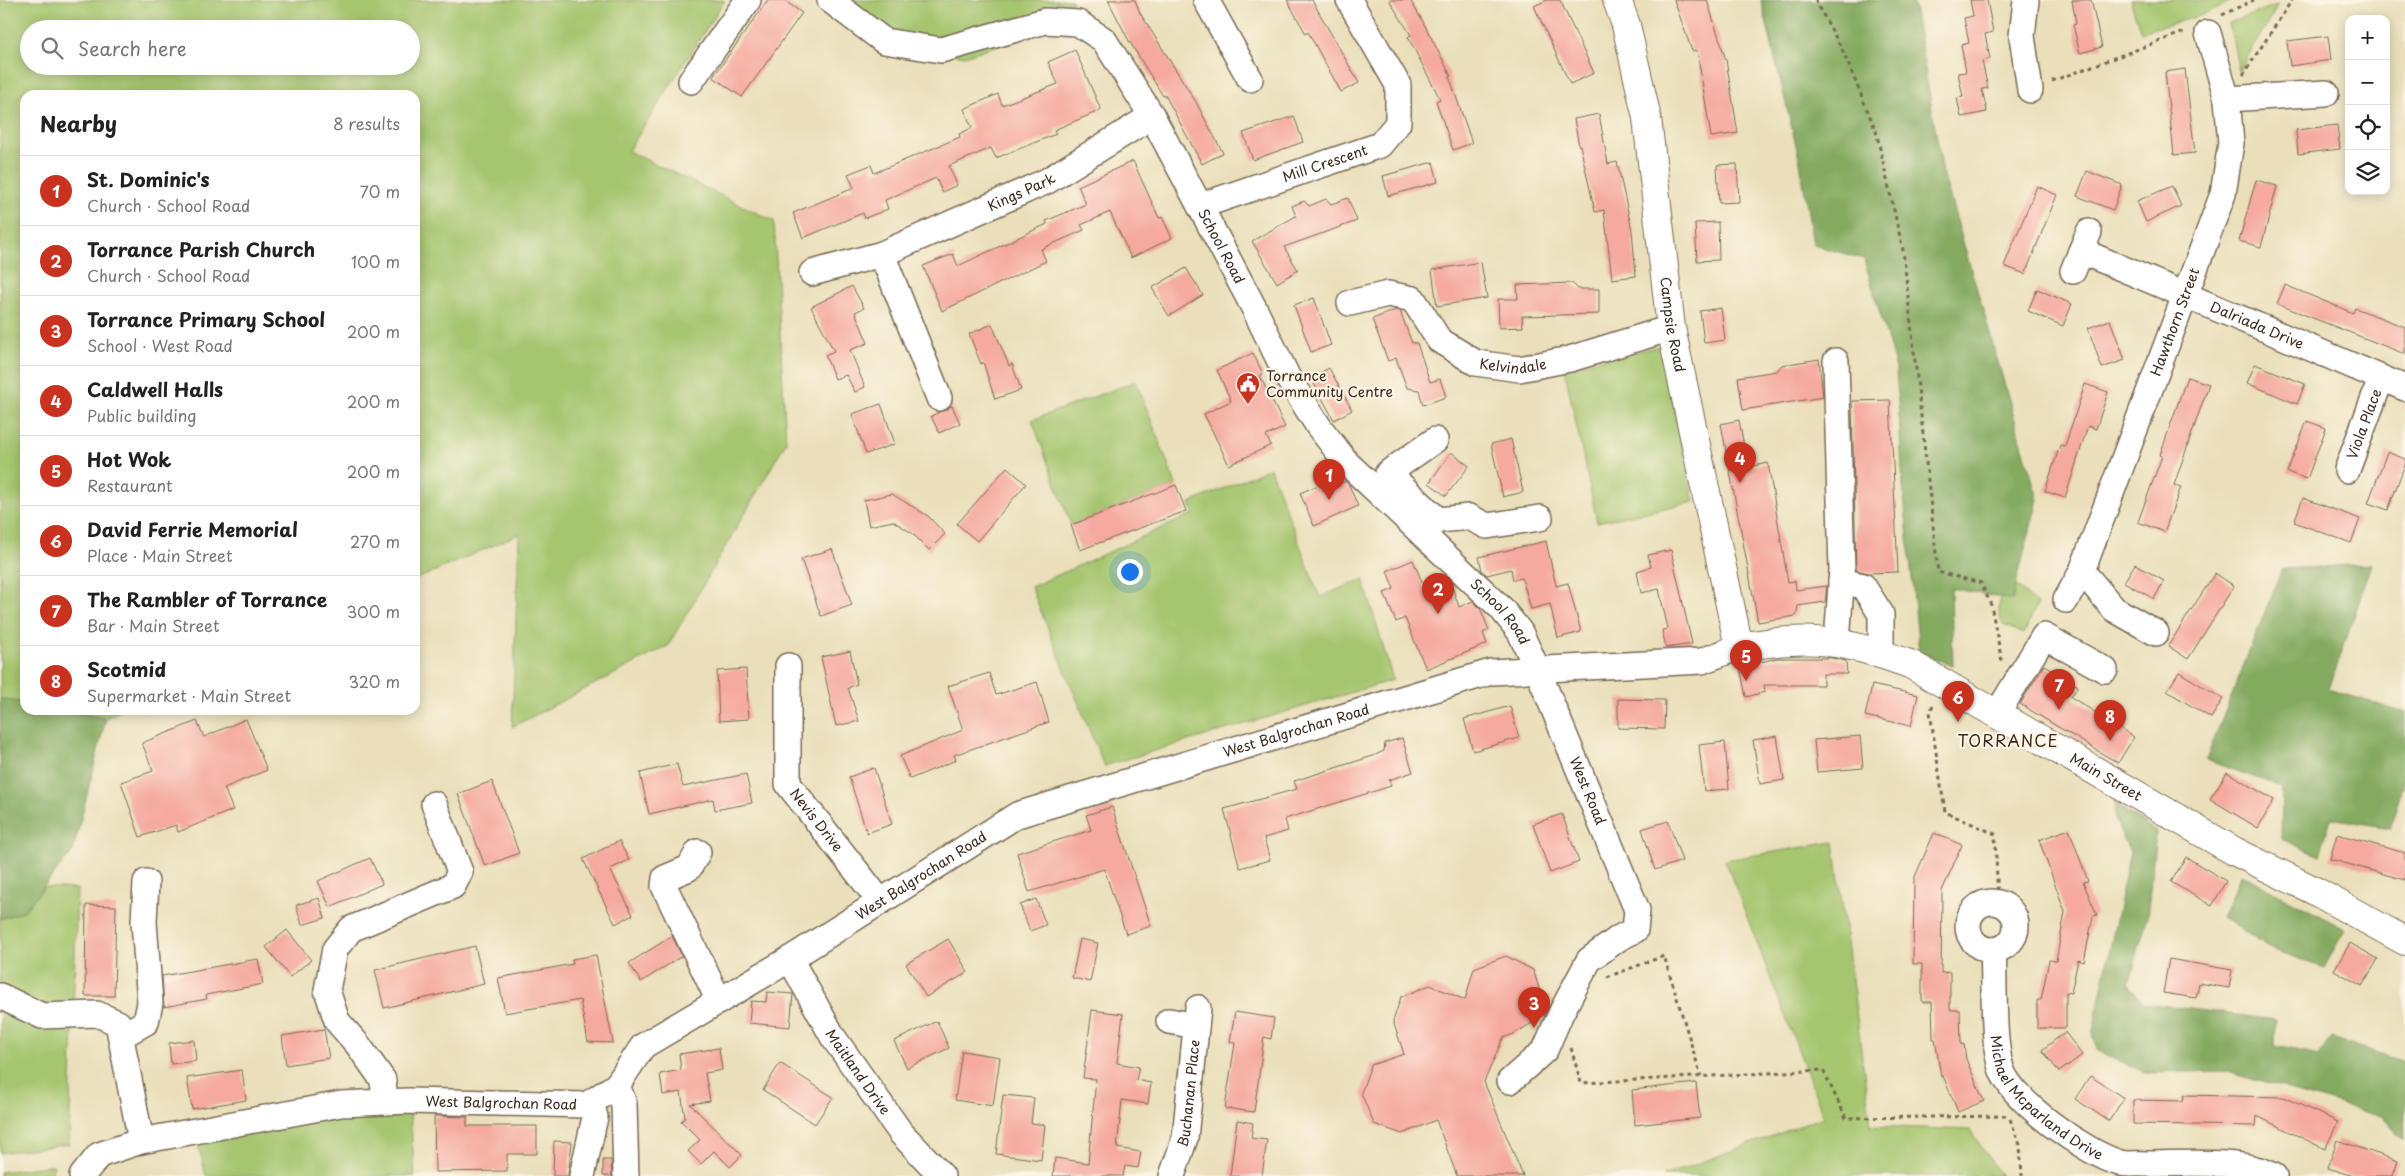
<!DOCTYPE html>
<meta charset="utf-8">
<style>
body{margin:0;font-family:"Playpen Sans",sans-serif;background:#f6f6f6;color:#222}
.controls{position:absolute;right:15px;top:15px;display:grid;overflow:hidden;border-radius:10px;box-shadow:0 2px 12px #0003}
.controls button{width:45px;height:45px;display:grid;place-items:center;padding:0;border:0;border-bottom:1px solid #e0e0e0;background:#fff;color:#222;font:25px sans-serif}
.you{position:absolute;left:1129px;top:571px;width:18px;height:18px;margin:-12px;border:4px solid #fff;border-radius:50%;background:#1a73e8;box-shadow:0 0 0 8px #1a73e833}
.badge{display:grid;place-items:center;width:32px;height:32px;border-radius:50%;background:#c8321e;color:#fff;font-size:16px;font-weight:700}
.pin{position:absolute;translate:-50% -41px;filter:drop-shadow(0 1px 2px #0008)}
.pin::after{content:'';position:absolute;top:26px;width:18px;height:15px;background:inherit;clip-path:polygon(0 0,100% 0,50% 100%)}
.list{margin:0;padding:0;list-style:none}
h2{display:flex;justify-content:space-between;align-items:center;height:65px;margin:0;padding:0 20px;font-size:21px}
h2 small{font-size:16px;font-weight:400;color:#767676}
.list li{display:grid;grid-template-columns:32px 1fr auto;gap:15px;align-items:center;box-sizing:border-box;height:70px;padding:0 20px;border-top:1px solid #e0e0e0}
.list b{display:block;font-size:19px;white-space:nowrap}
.list p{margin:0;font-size:16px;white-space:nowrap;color:#767676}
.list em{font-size:16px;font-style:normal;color:#767676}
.icon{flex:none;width:28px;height:28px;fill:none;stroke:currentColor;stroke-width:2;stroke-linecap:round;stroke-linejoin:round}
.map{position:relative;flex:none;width:2405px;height:1176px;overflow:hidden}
.search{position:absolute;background:#fff;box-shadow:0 2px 12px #0003;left:20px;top:20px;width:400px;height:55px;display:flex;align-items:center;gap:12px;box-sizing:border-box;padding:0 18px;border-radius:28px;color:#767676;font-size:19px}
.panel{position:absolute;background:#fff;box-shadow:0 2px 12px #0003;left:20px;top:90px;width:400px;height:625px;border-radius:15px}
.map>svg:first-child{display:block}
.green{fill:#a5c56e;stroke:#707846;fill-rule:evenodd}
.forest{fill:#84aa61;stroke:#606a40}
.building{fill:#f5a99f}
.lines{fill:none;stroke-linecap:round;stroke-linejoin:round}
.minor-casing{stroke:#786955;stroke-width:28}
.major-casing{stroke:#786955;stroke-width:30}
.path{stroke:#786955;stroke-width:3;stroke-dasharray:4 4;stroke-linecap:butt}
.minor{stroke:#fff;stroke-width:25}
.major{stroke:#fff;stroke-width:28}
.labels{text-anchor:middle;stroke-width:4.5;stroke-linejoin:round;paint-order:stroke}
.street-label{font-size:14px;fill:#3b2a1e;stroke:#fcf5e5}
.poi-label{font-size:14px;fill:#3b2a1e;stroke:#fcf5e5;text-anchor:start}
.quarter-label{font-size:16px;letter-spacing:1px;fill:#3b2a1e;stroke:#fcf5e5}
</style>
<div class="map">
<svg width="2405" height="1176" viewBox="0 0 2405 1176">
<rect width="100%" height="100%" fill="#fcf5e5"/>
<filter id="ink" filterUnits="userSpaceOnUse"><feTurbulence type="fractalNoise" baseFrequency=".02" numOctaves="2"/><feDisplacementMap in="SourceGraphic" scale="10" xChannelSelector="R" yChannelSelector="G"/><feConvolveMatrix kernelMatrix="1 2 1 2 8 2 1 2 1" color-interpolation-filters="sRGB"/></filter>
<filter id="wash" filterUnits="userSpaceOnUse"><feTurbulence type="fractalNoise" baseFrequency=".0096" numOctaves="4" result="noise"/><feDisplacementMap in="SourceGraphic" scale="20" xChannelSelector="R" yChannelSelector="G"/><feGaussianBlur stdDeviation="1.12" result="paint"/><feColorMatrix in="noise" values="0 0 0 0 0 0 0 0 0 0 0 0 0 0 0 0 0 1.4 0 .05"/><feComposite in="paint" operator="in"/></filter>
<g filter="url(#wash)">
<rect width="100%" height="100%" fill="#eadfba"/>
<path class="green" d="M0,0H725L628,151L774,221L786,442L668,646L512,727L519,534L415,580V95H25V703L0,699ZM29,29H411V66H29Z
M831,0H1072V22L964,56L884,41Z
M2130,0H2234L2200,16L2141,32Z
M2279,4L2239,71L2229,23Z
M1660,346L1694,502L1597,522L1564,367Z
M1136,381L1176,485L1071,525L1032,420Z
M1270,468L1320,597L1363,579L1393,680L1104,766L1031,587L1193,514L1190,503Z
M2009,579L2037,604L2024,634L2003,625C1994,607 2002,595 2009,579Z
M62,710H123L106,718Z
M1834,842L1871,1126L1970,1130L2001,1176H1663L1824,1117L1725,860Z
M44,887L77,889L69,1144L0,1153V919L24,911Z
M409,1101L415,1176H206L195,1131Z
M54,1165L51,1176H0V1172Z"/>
<path class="forest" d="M1761,0H1913L1943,173L2038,499L2012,600L1951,588L1953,666L1919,652L1903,486L1896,368L1864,259L1813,245L1800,162Z
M2372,564L2329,689L2405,713V779L2390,828L2331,818L2320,855L2281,839L2282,787L2206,760L2282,569Z
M0,699L25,703V710H62L106,718L73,851L24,911L0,919Z
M2114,803L2156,832L2147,919L2129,984L2144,1003L2276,1020L2275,1046L2320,1055L2332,1038L2405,1062V1140L2381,1116L2223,1071L2146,1073L2098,1051L2092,1036L2130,852L2116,822Z
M2241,874L2345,929L2324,968L2269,948L2222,917Z"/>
<g id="blocks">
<path class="building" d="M768,0H784L802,13L742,97L713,77Z
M1108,0H1135L1140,13L1196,102L1223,153L1202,164L1165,95L1163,96L1128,39Z
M1287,0H1312L1359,83L1341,92L1308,32L1306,34Z
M1389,0H1410L1422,20L1451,76H1449L1472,143L1453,150L1436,101L1440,99L1408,37L1411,35Z
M1547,0H1560L1594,73L1570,84L1534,6Z
M1674,0H1707L1726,60L1738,133L1711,137L1697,50L1692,51Z
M1970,0H1987L1993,32L1985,34L1990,59L1982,61L1988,88L1982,89L1987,112L1961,117L1957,98L1963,97L1958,73L1966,72L1961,45L1969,43L1964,18L1973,16Z
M2072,0H2091L2102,47L2080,53L2073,25L2076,24Z
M2328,36L2331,60L2290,66L2287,41Z
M1075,50L1101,110L1054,130L1056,134L996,158L991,148L949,166L957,185L942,192L936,178L885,200L888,209L865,218L863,213L803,238L793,213L854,188L848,174L871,165L874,173L960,137L959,134L972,128L964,109L998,94L1002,105L1058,84L1048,62Z
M2185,69L2195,153L2174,155L2165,72Z
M1599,114L1608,164L1617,162L1632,230L1636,276L1612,279L1604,210L1595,212L1580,145L1579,146L1574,119Z
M1294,116L1303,142L1253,160L1243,133Z
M2337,125L2340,149L2298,154L2296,130Z
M1133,161L1159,218L1162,217L1172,238L1131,258L1110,212L1081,225L1084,230L1041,249L1046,261L942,311L923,266L953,254L958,266L1047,224L1046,221L1086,204L1078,186Z
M1433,162L1438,182L1388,196L1383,176Z
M1737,164L1739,202L1719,203L1717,165Z
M2087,171L2122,185L2113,210L2077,196Z
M2256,180L2277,186L2261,247L2239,241Z
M2037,186L2057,195L2025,274L2004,266Z
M2172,186L2181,206L2146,222L2137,201Z
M1348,198L1357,221L1284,247L1298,270L1277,283L1252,241L1296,216L1292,206L1304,201L1309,206L1326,199L1331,204Z
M1718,222L1719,260L1697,261L1695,223Z
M1481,262L1487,298L1437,306L1432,270Z
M1186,268L1203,295L1169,316L1152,288Z
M1572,283L1578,289H1599V314L1522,316L1523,327L1499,328L1498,299H1518L1517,285Z
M2285,285L2353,313L2355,308L2405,327V354L2277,304Z
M852,286L864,308L855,312L868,343L850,350L865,387L855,392L846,375L835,379L825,355L834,351L811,307Z
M2037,289L2072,304L2063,326L2028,311Z
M1314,298L1331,345L1311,352L1294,305Z
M1721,308L1725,340L1704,343L1700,311Z
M1396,310L1400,311L1412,343H1417L1430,382L1440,379L1446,397L1423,405L1419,390L1407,388L1396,358L1388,361L1372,319Z
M2110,320L2125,360L2102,368L2088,328Z
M992,324L1009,366L1012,364L1021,390L995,399L983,362L981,364L969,334Z
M1253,353L1263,374L1260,376L1285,427L1266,436L1271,445L1229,465L1204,414L1231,401L1217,370Z
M1819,359L1823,397L1743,410L1738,377L1777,371L1782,365Z
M2255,364L2305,384L2297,404L2247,383Z
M1329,368L1352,410L1334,420L1311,378Z
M2187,377L2209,384L2174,485L2181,487L2164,532L2138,522L2162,456L2160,455Z
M2085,384L2108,392L2096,429L2088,426L2065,498L2045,491L2060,445L2065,446Z
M1890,400L1898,572L1868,573L1856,570L1852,401Z
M881,404L895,444L866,454L852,414Z
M952,406L960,423L939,433L931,416Z
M1739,420L1748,467L1768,463L1788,582L1795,581L1796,590L1827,586L1825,602L1798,606L1796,616L1758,622L1721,424Z
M2307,421L2326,428L2307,479L2287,472Z
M1511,439L1523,492L1503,497L1491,444Z
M1451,452L1469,466L1446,496L1429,483Z
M2387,452L2405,459V464L2388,510L2368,503Z
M1007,467L1026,484L977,541L957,524Z
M1346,481L1349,485L1358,506L1314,526L1300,493L1321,484L1324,491Z
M1176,485L1186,511L1080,550L1071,525Z
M892,494L928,516L945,534L929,550L912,533L893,521L869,526L864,500Z
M2303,498L2360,519L2351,543L2294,522Z
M1546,541L1556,586L1568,583L1581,632L1558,638L1550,604L1531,609L1522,578L1513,580L1511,569L1487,575L1482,571L1479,557Z
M832,549L852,605L821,616L801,559Z
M1671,550L1692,644L1666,648L1662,630L1668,629L1659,589L1641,593L1637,571L1651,567L1648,555Z
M1413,560L1428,597L1452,587L1459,607L1473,601L1480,608L1489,630L1483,633L1487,644L1426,669L1405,618L1396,622L1384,593L1394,589L1387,571Z
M2135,564L2164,581L2154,599L2124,582Z
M2215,573L2234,586L2188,659L2168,646Z
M850,651L857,684L848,688L859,721L836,726L821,657Z
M1777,658H1832L1846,661L1847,674H1823V685H1764L1765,692L1746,697L1740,667Z
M2044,665L2078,686L2071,697L2134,737L2118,763L2020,704Z
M746,669L749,719L719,721L717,671Z
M2179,672L2223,699L2211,718L2167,691Z
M989,673L996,695L1037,682L1049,722L954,755L956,760L910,779L900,756L963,730L948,686Z
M1872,685L1918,695L1911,726L1865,716Z
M1618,699L1665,700L1664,729L1618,728Z
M1510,706L1519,738L1473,751L1464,719Z
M246,719L267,770L224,788L233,810L178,832L176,825L140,837L121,782L153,771L142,743L197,721L204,737Z
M1777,736L1784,780L1760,784L1753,740Z
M1860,736L1863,768L1817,772L1814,740Z
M1402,738L1413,772L1389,780L1391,786L1285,819L1288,831L1264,838L1270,860L1240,868L1224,809L1297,789L1294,781L1373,756L1384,751L1385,743Z
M1725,742L1729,789L1704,791L1699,745Z
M677,764L683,787L746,774L752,803L715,810L713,799L649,814L640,773Z
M874,768L892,824L867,833L849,777Z
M2227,772L2274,800L2258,828L2210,799Z
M492,781L519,853L485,866L458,794Z
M1112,807L1151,926L1126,934L1104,869L1029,892L1017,853L1091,830L1086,815Z
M1562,814L1579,862L1550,873L1533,824Z
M1668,821L1682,861L1655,870L1642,829Z
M2069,829L2088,881L2083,882L2097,915L2093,916L2084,962L2078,960L2071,993L2066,992V1028H2037V1000H2041L2049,960L2056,961L2065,912L2039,840Z
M1934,833L1962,845L1942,891L1941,973L1950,972V1010H1960L1961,1045L1964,1044L1966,1059L1984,1101L1958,1112L1943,1076L1941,1077L1935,1039H1933L1932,1002H1922V964H1913L1914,879Z
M2337,834L2405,853V880L2330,859Z
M619,841L629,860L610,869L633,915L615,924L583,859Z
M2186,857L2226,881L2212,906L2171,882Z
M370,858L382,884L330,907L318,881Z
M319,898L325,918L302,925L296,905Z
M1036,899L1046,925L1030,931L1020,905Z
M86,905L116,906L114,996H85Z
M287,930L311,960L290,977L266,947Z
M672,936L682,956L641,982L629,963Z
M948,939L968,972L926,997L906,964Z
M1080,939L1098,943L1090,982L1072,978Z
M2350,943L2378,959L2362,986L2334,970Z
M475,946L484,984L384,1008L375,970Z
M596,955L613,1043L588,1042L580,1000L505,1013L498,978L573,964L572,959Z
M1506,956L1533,970L1542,997L1532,1023L1514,1034L1503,1038L1484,1082L1523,1176H1457L1436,1120L1402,1134L1374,1124L1361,1093L1371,1065L1404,1054L1393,1021L1401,997L1430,985L1465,1000L1474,968Z
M258,959L263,984L206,995L207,999L164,1007L162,976Z
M2169,959L2232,970L2229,988L2199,983L2196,998L2163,993Z
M767,992L793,994L790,1027L749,1023L751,1001L766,1002Z
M1092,1010L1123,1014L1117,1063L1139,1067L1136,1080L1151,1083L1148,1104L1122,1100L1117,1148L1141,1152L1138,1168L1125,1166L1123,1176H1053L1055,1158L1088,1163L1096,1079L1083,1078Z
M1235,1012L1274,1018L1271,1039L1264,1037L1254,1112L1225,1108L1235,1043L1230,1042Z
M937,1021L949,1048L907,1068L894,1041Z
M324,1029L329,1058L286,1065L282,1036Z
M2065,1032L2082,1055L2059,1072L2042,1050Z
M194,1040L196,1061L171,1064L169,1043Z
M719,1048L722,1070L705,1073L710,1101L690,1104L742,1155L730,1167L714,1151L701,1164L688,1151L700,1140L681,1121L685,1118L681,1092L663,1095L660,1074L681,1070L679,1054Z
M962,1051L1000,1057L993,1106L955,1100Z
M780,1063L833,1097L815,1124L763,1090Z
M242,1070L246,1100L192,1109L187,1078Z
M2090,1076L2124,1098L2109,1121L2075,1099Z
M1696,1083L1700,1118L1635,1125L1632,1090Z
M1003,1095L1034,1098L1031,1123L1045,1125L1041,1160L996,1154Z
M2184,1095L2283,1097L2338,1122L2325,1149L2257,1116L2256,1126L2133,1124V1100L2183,1101Z
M434,1116L467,1117V1126H537V1154H507V1171L435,1172Z
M1237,1120L1253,1123L1251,1138L1267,1140L1262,1176H1230Z
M2337,1140L2398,1161L2393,1176H2354L2328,1168Z
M554,1141L572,1142L568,1176H553Z
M603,1160H611L612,1176H603Z"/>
</g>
</g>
<g filter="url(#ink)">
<use href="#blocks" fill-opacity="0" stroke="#786955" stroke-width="1"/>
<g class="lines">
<g class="minor-casing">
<g id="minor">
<path id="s1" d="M830,0L884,41L941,50L1045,21L1078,23L1104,40L1152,116L1253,306L1288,378L1319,427L1347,463L1501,608L1520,632L1538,671L1637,910L1635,930L1619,938L1589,960L1561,1013L1545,1050L1510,1081"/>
<path d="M1206,0L1250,79"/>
<path d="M2026,0L2022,36L2030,90"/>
<path d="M691,81L748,0"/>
<path d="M2227,99L2326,93"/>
<path id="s2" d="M1200,206L1380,145L1398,123V85L1349,0"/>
<path id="s3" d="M2081,251L2405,388"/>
<path d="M882,254L939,398"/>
<path d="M2073,271L2089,232"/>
<path id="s4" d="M812,273L882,254L1047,181L1152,116"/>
<path id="s5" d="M1350,303L1388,294L1413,299L1439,340L1476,363L1519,369L1570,359L1671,328"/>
<path d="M1836,361L1842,570L1837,643"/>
<path d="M1435,440L1388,473L1438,520"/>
<path id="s6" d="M2347,470L2381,379"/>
<path d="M1426,529L1438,520L1469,517L1487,526L1540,518"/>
<path d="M2082,571L2114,609L2156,633"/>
<path d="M1841,581L1863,586L1881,614V654"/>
<path id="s7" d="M2066,600L2082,571L2223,194L2231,143L2227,99L2208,33"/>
<path id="s8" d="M788,666V784L880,901"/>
<path d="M1997,714L2044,636L2105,670"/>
<path d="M698,852L689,868L665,878L664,886L719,1001"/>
<circle cx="1992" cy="926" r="24"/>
<path id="s9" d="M1993,950C1995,982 1992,1038 2001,1068C2011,1101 2087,1154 2120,1163C2128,1165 2138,1163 2146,1164C2185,1164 2239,1158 2274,1176"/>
<path id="s10" d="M790,959L833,1037L901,1133L942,1176"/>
<path d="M0,996L42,1016L97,1014L118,1023L141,1141"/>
<path d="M1169,1021L1196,1026"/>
<path d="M121,1036L146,1022L150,1003L144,922L146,882"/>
<path d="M617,1085L624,1104L626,1176"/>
<path d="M385,1102L383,1080L358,1045L337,1021L327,990L335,949L351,929L453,886L460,872L434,804"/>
<path id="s11" d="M82,1176L99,1155L141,1141L341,1104L409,1101L587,1105L617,1085L643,1046L790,959L1017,815L1491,672L1702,661L1739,647"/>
<path d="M582,1176L595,1117L591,1102"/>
<path id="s12" d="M1172,1176L1185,1138L1198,1008"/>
</g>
</g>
<g class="major-casing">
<g id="major">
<path id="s13" d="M1617,0L1626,25L1647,118L1671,328L1739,647C1767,643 1799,638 1828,642C1856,645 1883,655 1910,664L2234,851L2315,891L2405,941"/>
</g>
</g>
<path class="path" d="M1815,0L1842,49L1876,131L1903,250L1938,572L1981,583L1991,605L2002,662
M2222,15L2254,0
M2243,75L2292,0
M2052,81L2187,31
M1933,705L1930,712L1945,812L1995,834L1998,902
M1607,977L1664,956L1701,1076
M1571,1048L1581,1083L1823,1070L1846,1118L2007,1116
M2010,1119L2020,1145L2022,1176"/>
<use href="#minor" class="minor"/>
<use href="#major" class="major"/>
</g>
</g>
<defs>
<g id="civic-pin" transform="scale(1.25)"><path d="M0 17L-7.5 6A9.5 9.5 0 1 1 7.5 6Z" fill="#c8321e" stroke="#fcf5e5"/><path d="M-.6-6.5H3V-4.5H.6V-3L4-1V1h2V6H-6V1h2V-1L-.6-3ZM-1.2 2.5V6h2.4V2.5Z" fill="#fff"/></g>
</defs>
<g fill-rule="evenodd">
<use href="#civic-pin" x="1248" y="384"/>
</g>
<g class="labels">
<g class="street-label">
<text dy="5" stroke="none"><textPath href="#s2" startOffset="132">Mill Crescent</textPath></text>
<text dy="5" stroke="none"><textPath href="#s4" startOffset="225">Kings Park</textPath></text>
<text dy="5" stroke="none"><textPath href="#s1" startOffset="535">School Road</textPath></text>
<text dy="5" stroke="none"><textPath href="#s7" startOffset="299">Hawthorn Street</textPath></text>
<text dy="5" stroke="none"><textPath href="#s13" startOffset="330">Campsie Road</textPath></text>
<text dy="5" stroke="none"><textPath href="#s3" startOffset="191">Dalriada Drive</textPath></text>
<text dy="5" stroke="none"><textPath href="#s5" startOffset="194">Kelvindale</textPath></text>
<text dy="5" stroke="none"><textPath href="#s6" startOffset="49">Viola Place</textPath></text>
<text dy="5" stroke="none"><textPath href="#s1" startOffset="1000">School Road</textPath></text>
<text dy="5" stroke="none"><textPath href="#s11" startOffset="1335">West Balgrochan Road</textPath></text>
<text dy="5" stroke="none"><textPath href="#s13" startOffset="1060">Main Street</textPath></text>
<text dy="5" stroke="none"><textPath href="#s1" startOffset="1201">West Road</textPath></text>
<text dy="5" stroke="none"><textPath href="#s8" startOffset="164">Nevis Drive</textPath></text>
<text dy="5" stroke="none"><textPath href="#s11" startOffset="930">West Balgrochan Road</textPath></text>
<text dy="5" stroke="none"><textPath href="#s10" startOffset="132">Maitland Drive</textPath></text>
<text dy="5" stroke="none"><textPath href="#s12" startOffset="85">Buchanan Place</textPath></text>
<text dy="5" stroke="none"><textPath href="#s9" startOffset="170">Michael Mcparland Drive</textPath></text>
<text dy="5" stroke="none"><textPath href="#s11" startOffset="435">West Balgrochan Road</textPath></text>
</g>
<g class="poi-label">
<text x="1266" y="381">Torrance<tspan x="1266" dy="16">Community Centre</tspan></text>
</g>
<g class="quarter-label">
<text x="2008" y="747">TORRANCE</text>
</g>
</g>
</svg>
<div class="controls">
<button>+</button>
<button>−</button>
<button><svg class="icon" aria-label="locate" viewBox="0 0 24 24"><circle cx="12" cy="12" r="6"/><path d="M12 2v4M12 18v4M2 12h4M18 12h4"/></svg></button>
<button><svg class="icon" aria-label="layers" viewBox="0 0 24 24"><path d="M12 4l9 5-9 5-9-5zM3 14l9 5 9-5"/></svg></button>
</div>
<div class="you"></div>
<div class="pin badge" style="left:1329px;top:500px">1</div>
<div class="pin badge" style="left:1438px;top:614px">2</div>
<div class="pin badge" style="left:1534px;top:1028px">3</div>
<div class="pin badge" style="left:1740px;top:483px">4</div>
<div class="pin badge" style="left:1746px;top:681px">5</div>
<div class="pin badge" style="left:1958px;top:722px">6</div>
<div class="pin badge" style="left:2059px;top:710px">7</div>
<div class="pin badge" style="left:2110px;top:741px">8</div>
<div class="search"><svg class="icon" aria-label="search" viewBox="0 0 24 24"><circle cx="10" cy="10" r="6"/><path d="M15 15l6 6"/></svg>Search here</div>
<section class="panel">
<h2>Nearby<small>8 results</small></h2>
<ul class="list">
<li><span class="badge">1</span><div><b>St. Dominic's</b><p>Church · School Road</p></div><em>70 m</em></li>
<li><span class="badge">2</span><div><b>Torrance Parish Church</b><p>Church · School Road</p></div><em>100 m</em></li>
<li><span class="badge">3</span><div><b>Torrance Primary School</b><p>School · West Road</p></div><em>200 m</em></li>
<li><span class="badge">4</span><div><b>Caldwell Halls</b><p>Public building</p></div><em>200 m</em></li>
<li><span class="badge">5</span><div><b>Hot Wok</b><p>Restaurant</p></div><em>200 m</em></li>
<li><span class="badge">6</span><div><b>David Ferrie Memorial</b><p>Place · Main Street</p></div><em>270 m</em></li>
<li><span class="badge">7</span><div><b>The Rambler of Torrance</b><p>Bar · Main Street</p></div><em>300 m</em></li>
<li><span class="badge">8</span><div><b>Scotmid</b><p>Supermarket · Main Street</p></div><em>320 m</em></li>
</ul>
</section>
</div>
